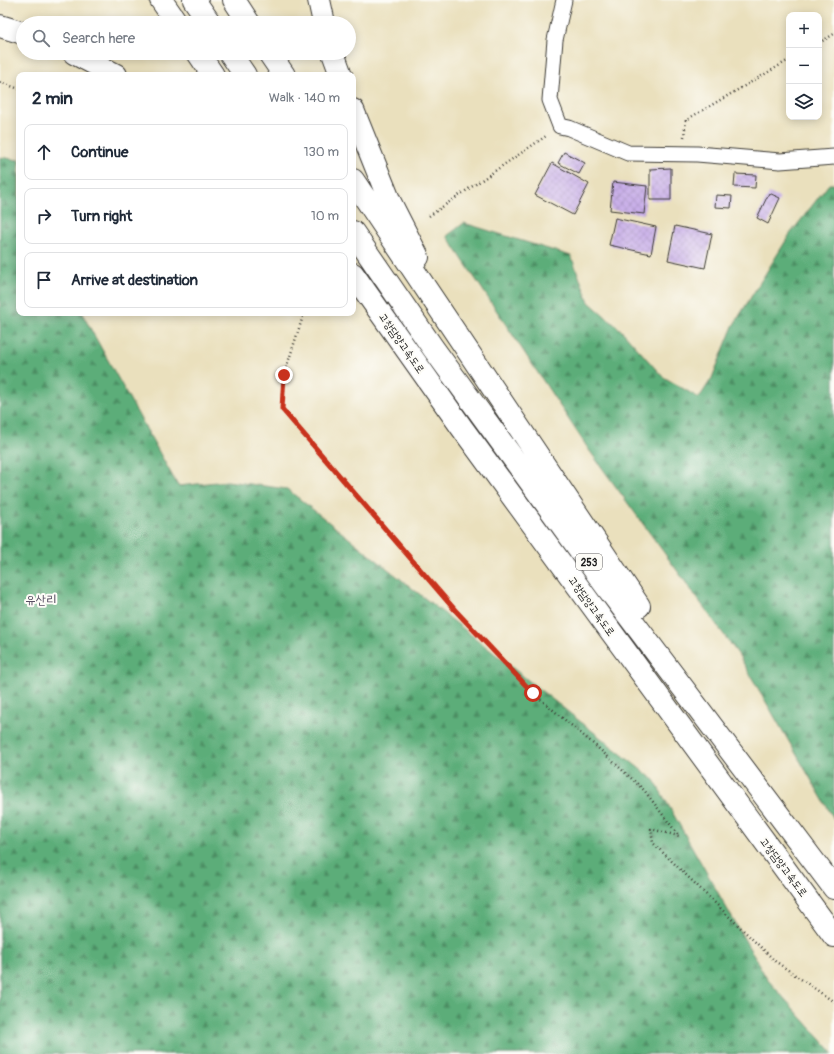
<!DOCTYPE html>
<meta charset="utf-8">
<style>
body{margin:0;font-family:Pangolin,"Poor Story",sans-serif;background:#f2f2f3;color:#1f2937}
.controls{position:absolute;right:12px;top:12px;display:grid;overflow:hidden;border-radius:8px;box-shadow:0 2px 10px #0003}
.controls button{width:36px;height:36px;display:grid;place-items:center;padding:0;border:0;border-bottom:1px solid #e0e1e3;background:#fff;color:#1f2937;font:20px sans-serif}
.stop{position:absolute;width:12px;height:12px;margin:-9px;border:3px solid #c8321e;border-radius:50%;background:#fff}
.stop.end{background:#c8321e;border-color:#fff;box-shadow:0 1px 4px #0008}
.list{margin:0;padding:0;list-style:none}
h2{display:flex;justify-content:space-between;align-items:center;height:52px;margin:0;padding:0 16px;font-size:17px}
h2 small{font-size:13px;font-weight:400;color:#747a83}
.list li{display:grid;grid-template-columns:26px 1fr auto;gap:12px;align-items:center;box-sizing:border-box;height:56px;margin:0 8px 8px;padding:0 8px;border:1px solid #e0e1e3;border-radius:8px}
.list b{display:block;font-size:15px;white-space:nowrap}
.list em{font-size:13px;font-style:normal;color:#747a83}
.icon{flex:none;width:22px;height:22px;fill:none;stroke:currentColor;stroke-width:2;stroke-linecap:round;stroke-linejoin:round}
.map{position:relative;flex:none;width:834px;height:1054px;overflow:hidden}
.search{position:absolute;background:#fff;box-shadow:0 2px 10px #0003;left:16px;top:16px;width:340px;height:44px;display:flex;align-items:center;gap:10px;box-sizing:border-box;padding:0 14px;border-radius:22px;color:#747a83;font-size:15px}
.panel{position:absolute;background:#fff;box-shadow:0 2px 10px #0003;left:16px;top:72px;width:340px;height:244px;border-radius:8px}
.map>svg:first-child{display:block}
.forest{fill:url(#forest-firs);stroke:#3c644a}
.building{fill:url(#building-cross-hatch)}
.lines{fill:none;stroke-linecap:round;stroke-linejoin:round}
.street-casing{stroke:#3b3934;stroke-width:17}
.highway-casing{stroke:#3b3934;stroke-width:24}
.path{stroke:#3b3934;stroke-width:2.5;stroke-dasharray:1 3;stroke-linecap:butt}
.street{stroke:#fff;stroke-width:15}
.highway{stroke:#fff;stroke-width:22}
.route{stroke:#c8321e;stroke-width:5}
.labels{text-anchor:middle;stroke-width:4;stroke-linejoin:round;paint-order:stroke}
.shield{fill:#fdfcf7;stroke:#605f5e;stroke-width:1}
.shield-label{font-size:10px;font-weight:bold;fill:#1c1c1c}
.street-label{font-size:11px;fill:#1c1c1c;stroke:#fdfcf7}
.quarter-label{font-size:13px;fill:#584f63;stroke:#fdfcf7}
</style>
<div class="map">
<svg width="834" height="1054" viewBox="0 0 834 1054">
<defs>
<pattern id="forest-firs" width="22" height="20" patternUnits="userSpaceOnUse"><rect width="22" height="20" fill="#5cad79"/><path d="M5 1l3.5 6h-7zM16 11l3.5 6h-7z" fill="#4b8c62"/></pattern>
<pattern id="building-cross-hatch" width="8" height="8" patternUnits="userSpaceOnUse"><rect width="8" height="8" fill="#c8aee8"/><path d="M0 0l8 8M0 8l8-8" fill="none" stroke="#ab95c6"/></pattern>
</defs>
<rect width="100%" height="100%" fill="#fdfcf7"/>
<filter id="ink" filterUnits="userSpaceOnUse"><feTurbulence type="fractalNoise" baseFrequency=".025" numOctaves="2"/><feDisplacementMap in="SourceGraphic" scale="8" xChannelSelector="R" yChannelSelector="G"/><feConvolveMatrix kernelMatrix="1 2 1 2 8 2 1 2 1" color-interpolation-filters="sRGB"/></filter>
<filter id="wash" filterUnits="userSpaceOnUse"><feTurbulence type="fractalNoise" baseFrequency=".012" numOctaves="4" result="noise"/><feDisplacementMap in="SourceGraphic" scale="16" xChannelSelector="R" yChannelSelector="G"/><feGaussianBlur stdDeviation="0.9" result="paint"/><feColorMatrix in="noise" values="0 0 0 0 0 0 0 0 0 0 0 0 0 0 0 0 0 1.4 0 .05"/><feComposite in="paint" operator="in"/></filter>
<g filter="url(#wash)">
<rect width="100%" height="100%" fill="#eae0bd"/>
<path class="forest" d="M0,157L19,160V313H83L84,317L178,486L227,481L287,489L654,780L767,979L834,1054H0Z
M829,184H834V819L738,654L589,450L447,236L464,223L571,256L589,302L622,331L662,376L699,398L712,378L733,326L790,234Z"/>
<g id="blocks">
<path class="building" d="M564,152L585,163L579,174L558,163Z
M552,163L589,184L573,215L535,195Z
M671,168V200H650V169Z
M735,174L756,175L755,188L734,187Z
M613,182L647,186L644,214L610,210Z
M769,193L780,198L768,224L757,218Z
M716,195L732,196L731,208L715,207Z
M615,218L656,227L651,254L609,245Z
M675,226L712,234L705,268L668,260Z"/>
</g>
</g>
<g filter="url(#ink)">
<use href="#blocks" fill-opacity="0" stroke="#3b3934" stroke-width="1"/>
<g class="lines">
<g class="street-casing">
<path id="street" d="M564,0L555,40L550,100L560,126L569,128L628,153L697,154L780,161L834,157"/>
</g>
<g class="highway-casing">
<path id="highway" d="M161,0L177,23
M194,0L210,23
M234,0L249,23
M319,0L324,23
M0,26L23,33
M74,53L116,75
M198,53L213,75
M230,53L245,75
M269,53L284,75
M333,53L341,75
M353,110L390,202L418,257
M353,180L639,606
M353,232L433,348L606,586L834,888
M353,274L462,428L834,936"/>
</g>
<path class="path" d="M819,43L834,34
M0,82L19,89
M684,137L686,120L789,60
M429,216L546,136
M304,313L284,375L282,409L455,610L533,693L597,747L644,790L679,836L651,829L653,843L775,961L834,1002"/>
<use href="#street" class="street"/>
<use href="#highway" class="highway"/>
</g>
</g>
<g class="lines" filter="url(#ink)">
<path class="route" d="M284,375L282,409L455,610L533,693"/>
</g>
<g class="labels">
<rect class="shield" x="576" y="554" width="26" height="16" rx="3"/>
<g class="shield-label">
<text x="589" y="566">253</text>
</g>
<g class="street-label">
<text transform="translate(402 343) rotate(55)" y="4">고창담양고속도로</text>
<text transform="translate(592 606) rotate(54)" y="4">고창담양고속도로</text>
<text transform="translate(784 867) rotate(53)" y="4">고창담양고속도로</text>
</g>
<g class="quarter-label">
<text x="41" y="604">유산리</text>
</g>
</g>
</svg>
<div class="controls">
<button>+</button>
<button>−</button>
<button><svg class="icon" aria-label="layers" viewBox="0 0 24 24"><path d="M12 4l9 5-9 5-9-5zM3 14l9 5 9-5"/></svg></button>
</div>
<div class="stop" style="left:533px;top:693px"></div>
<div class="stop end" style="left:284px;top:375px"></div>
<div class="search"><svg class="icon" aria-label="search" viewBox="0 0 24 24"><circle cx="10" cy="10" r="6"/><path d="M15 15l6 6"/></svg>Search here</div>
<section class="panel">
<h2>2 min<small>Walk · 140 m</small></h2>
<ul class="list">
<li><svg class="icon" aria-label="ahead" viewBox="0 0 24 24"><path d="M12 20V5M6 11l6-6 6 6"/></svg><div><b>Continue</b></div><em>130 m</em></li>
<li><svg class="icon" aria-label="right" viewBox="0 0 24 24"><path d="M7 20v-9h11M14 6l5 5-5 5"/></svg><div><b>Turn right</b></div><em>10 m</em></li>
<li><svg class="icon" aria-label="arrive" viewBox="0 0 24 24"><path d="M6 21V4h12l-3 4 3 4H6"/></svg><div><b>Arrive at destination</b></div></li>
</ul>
</section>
</div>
